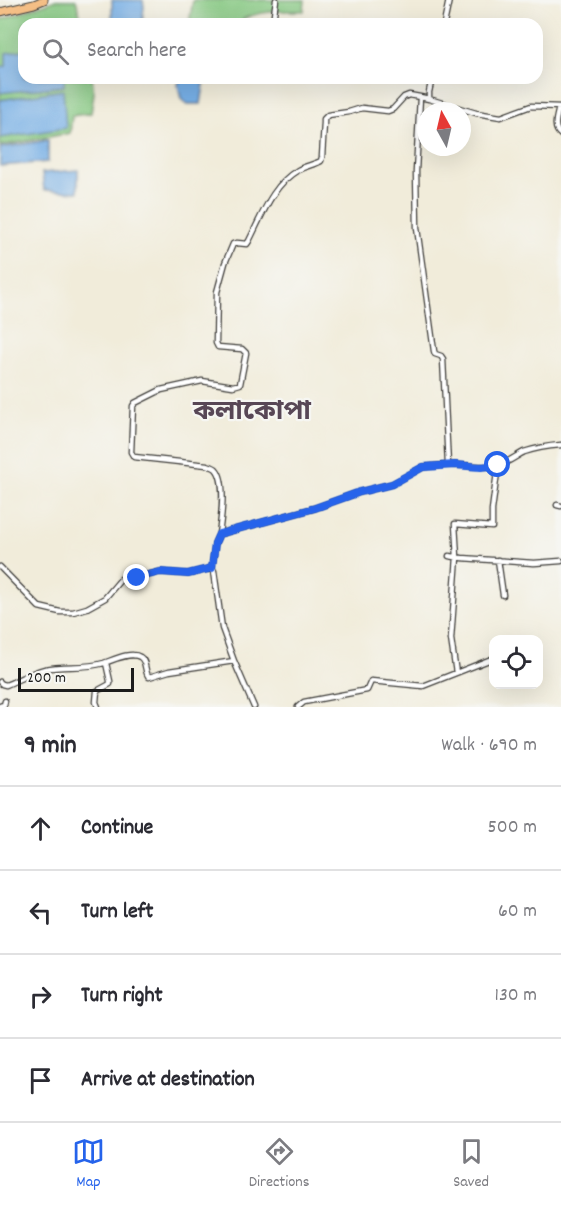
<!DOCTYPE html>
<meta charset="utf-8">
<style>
body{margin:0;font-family:Dekko,"Noto Sans Bengali",sans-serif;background:#f7f7f7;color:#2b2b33}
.controls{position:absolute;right:18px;bottom:18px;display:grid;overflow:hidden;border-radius:12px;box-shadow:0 6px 24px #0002}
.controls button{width:54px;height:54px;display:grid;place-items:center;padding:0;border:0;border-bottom:2px solid #e1e1e2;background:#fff;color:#2b2b33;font:30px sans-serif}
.compass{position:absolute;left:417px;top:102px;width:54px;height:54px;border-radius:50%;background:#fff;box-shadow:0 6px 24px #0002;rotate:352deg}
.scale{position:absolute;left:18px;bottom:15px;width:116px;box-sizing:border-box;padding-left:6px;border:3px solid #1c1c1c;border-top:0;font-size:16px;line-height:21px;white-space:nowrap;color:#1c1c1c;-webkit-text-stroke:4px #f6f6f2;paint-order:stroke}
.stop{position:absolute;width:18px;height:18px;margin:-14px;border:4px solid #2563eb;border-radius:50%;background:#fff}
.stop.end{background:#2563eb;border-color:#fff;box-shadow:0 2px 6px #0008}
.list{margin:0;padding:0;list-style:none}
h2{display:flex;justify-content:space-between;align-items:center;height:78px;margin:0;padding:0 24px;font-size:26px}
h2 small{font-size:20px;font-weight:400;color:#7c7c81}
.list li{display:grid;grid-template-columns:39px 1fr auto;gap:18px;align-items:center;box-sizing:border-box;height:84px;padding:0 24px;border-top:2px solid #e1e1e2}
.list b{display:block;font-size:22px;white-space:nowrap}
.list em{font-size:20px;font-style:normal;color:#7c7c81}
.icon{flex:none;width:33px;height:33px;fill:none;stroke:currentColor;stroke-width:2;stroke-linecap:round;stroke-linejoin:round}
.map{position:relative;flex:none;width:561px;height:707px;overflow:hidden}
.search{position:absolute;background:#fff;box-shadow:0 6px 24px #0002;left:18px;right:18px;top:18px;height:66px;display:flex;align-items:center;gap:15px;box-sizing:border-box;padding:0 21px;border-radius:18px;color:#7c7c81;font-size:22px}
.sheet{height:414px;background:#fff}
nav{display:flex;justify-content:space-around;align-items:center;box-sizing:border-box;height:84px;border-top:2px solid #e1e1e2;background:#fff;font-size:16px;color:#7c7c81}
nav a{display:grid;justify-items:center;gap:3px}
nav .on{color:#2563eb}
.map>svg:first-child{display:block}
.green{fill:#85c881;stroke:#50724e;stroke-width:1.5}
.water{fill:#76aee5;stroke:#496580;stroke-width:1.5}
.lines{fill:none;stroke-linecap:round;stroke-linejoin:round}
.minor-casing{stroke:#3c3b38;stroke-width:7}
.primary-casing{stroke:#3c3b38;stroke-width:9}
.minor{stroke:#fff;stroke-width:4.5}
.primary{stroke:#f5bf86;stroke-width:7}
.route{stroke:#2563eb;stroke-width:8}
.labels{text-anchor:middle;stroke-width:4.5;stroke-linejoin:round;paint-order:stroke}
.quarter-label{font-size:27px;font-weight:bold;fill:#584756;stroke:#f6f6f2}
</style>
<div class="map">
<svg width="561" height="707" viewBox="0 0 561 707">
<rect width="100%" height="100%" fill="#f6f6f2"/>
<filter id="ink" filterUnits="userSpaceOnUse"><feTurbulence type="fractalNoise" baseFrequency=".0167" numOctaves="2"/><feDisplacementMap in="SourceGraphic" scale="12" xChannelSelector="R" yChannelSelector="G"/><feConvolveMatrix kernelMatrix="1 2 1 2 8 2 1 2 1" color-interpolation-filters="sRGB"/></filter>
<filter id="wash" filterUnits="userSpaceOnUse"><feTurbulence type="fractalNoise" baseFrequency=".008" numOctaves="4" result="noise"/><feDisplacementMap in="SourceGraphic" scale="24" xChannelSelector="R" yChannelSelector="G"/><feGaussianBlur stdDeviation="1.35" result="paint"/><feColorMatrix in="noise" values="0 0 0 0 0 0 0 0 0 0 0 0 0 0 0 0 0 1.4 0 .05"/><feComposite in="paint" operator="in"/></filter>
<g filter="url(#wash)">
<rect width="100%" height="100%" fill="#f1ecda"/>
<path class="green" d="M56,0H76L81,19L87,24H24V78H92L94,93L91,113L72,116L70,133L0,146V20Z
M193,0H305L304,11C284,11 262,10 243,19L244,24H189Z"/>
<path class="water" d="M112,0H143L144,7L142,24H112Z
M24,50V78H64V86L0,93V67L6,66V53Z
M180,78H205L201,104H188L181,99L178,85Z
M63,90L66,128L0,138V100Z
M48,140V162L0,166V148Z
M78,170V192L44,190L42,173Z"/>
</g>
<g filter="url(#ink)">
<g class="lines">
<g class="minor-casing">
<path id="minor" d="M276,24L274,14L276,0
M444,24L449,0
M429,99L476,113L501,117L531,106L561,107
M559,107C557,117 552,128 561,135
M448,465C465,464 483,469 499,465C509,462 516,456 524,452C536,448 549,446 561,445
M557,505L561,506
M219,534C221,519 227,481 216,469C214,467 210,466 207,465L134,457L131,452L133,406L135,403L161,390L202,381L233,386L240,384L246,353L242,349L218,347L216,343L217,292L225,263L233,244L237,243L247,244L249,241C262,216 272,185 298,170C305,166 313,165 321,161L322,157L324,123V119L328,115L349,112L362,108L388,111L393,109L404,97L409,95L420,97
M449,556L462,558L534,563L561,561
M498,560L503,595
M0,567L39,607L60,612H73L87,608L105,598L121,579H130L160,572L188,574L212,568L215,543L219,534L315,508L360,492L392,484L423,467L448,465L443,359L441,356L435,354L434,351L417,228L416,171L420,97L429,99V92L432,78
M494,658L456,673L451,639L457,557L455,524L492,527V510L498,465
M234,661L254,707
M0,682L2,684L6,685C18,680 32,672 45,669C65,665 84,669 104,663C113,660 131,651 140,657C147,661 144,672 149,677L169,671L234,661L222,628L214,571L212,568
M0,706L4,705L5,701
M98,707L96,702L97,691L110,684V681L106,663
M298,707L304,702L367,690L371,681L423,686L456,673"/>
</g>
<g class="primary-casing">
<path id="primary" d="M0,12L34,4L44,0"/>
</g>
<use href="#minor" class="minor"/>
<use href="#primary" class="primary"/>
</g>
</g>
<g class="lines" filter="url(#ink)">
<path class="route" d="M137,578L160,572L188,574L212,568L215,543L219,534L315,508L360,492L392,484L423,467L455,465L481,467L498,465"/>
</g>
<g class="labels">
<g class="quarter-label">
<text x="252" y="419">কলাকোপা</text>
</g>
</g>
</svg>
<div class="controls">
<button><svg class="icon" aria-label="locate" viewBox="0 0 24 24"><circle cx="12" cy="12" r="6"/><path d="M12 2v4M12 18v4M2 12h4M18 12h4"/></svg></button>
</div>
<svg class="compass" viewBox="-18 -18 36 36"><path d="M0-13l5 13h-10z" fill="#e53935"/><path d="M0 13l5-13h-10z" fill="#7c7c81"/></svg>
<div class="scale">200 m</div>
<div class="stop" style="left:498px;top:465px"></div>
<div class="stop end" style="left:137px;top:578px"></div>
<div class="search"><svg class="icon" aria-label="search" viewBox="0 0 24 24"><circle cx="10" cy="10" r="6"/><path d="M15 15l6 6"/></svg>Search here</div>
</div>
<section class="sheet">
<h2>9 min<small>Walk · 690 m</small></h2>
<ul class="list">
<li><svg class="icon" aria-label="ahead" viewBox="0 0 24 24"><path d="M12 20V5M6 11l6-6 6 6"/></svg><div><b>Continue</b></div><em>500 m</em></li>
<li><svg class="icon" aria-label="left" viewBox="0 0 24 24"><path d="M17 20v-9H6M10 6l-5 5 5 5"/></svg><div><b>Turn left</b></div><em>60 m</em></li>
<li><svg class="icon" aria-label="right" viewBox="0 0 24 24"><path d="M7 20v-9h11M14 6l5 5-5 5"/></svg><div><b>Turn right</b></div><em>130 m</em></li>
<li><svg class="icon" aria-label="arrive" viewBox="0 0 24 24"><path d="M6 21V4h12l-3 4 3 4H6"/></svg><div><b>Arrive at destination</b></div></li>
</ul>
</section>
<nav>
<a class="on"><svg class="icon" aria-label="map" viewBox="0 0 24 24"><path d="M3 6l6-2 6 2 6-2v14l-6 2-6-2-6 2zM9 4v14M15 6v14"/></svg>Map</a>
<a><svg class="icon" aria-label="directions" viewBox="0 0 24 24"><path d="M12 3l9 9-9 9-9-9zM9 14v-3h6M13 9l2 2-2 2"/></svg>Directions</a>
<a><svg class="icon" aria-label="saved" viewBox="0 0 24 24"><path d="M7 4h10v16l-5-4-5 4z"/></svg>Saved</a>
</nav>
